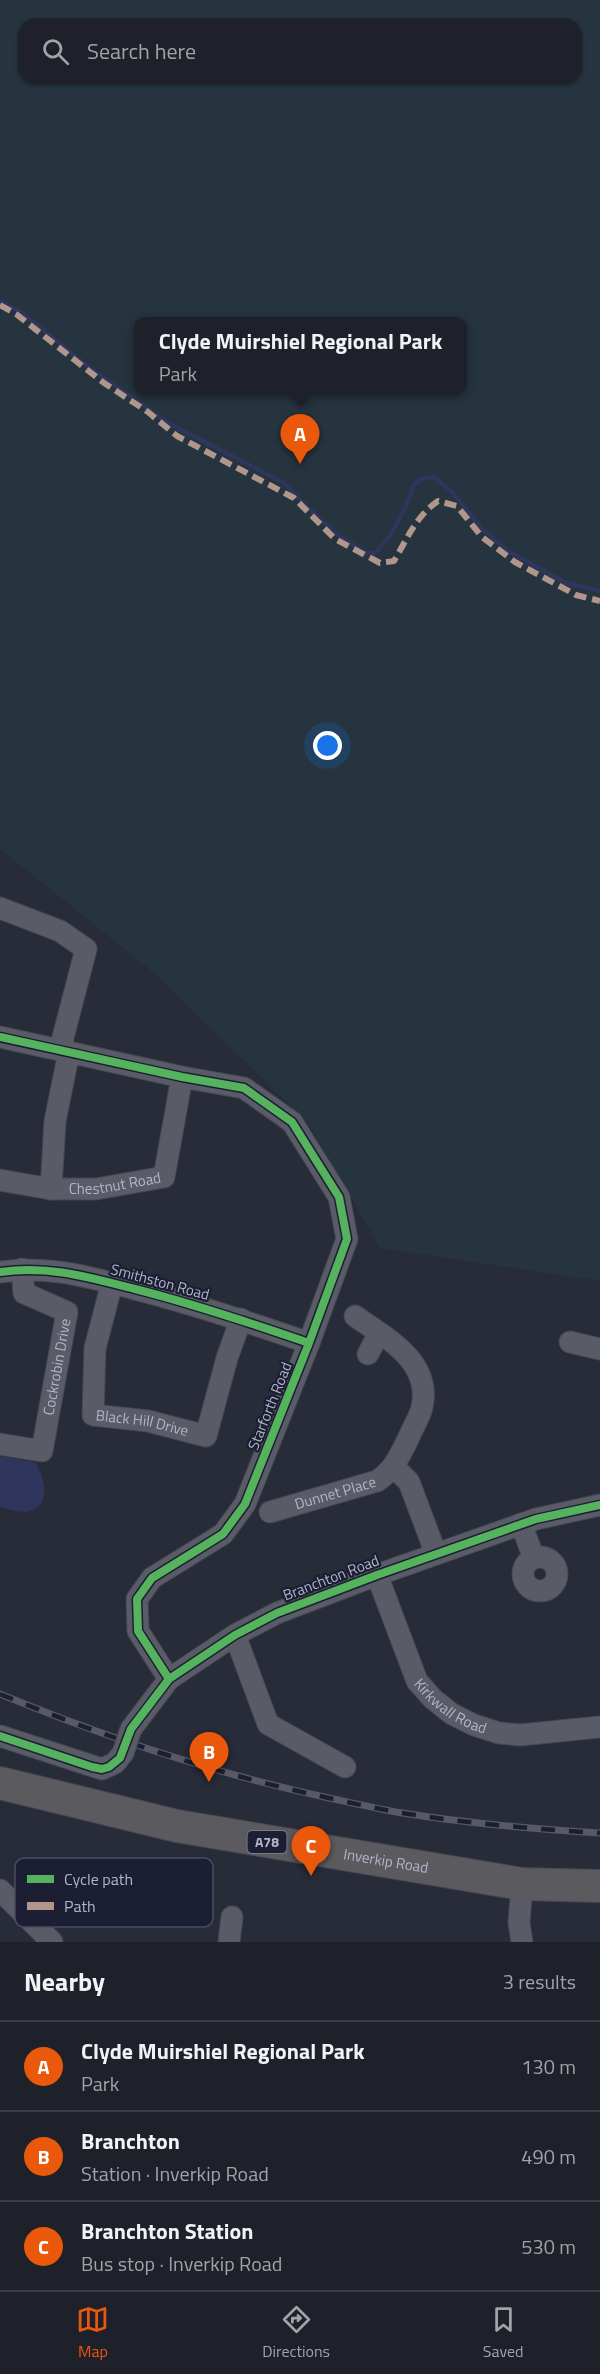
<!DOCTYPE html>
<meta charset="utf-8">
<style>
body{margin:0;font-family:"Titillium Web",sans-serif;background:#262832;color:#f1f3f6}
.you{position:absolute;left:328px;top:746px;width:21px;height:21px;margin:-15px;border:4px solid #fff;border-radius:50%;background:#1a73e8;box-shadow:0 0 0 9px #1a73e833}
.badge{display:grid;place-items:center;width:39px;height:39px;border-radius:50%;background:#ea580c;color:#fff;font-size:20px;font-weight:700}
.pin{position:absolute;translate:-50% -50px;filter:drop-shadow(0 2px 3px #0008)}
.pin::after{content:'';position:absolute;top:32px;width:21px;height:18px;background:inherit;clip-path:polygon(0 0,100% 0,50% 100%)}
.popup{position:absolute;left:134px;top:317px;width:333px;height:78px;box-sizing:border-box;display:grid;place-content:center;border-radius:12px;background:#1e202a;filter:drop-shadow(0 2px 4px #0005);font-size:20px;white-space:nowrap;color:#a1a3a8}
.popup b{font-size:22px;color:#f1f3f6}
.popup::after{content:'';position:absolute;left:50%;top:100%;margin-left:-12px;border:12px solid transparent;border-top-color:#1e202a}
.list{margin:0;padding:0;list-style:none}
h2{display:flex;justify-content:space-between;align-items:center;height:78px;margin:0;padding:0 24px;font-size:26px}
h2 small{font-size:20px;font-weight:400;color:#a1a3a8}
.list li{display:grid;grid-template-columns:39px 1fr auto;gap:18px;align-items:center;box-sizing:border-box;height:90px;padding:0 24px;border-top:2px solid #3c3e47}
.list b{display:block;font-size:22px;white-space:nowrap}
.list p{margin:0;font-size:20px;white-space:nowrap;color:#a1a3a8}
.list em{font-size:20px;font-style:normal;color:#a1a3a8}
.icon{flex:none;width:33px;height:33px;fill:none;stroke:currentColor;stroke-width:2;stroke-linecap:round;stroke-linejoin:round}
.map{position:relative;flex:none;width:600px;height:1942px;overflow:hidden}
.search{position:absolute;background:#1e202a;box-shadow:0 2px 4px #0004;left:18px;right:18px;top:18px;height:66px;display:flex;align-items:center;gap:15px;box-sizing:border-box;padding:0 21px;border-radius:18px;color:#a1a3a8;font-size:22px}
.sheet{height:348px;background:#1e202a}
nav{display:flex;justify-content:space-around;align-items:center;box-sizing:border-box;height:84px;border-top:2px solid #3c3e47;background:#1e202a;font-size:16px;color:#a1a3a8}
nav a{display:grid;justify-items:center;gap:3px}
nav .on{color:#ea580c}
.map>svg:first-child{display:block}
.green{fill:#25343e;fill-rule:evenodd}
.water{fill:#2f355c}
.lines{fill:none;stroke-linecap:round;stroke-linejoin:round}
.stream{stroke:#2f355c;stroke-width:4.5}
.minor-casing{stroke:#454751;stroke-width:23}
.highway-casing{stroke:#454853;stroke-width:34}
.minor{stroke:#595b66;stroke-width:21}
.highway{stroke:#5a5a5f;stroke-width:32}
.rail-casing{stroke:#575964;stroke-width:7}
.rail{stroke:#1c1f33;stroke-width:4.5;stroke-dasharray:14;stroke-linecap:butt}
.minor-bridge-casing{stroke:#454751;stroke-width:23;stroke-linecap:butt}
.minor-bridge{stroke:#595b66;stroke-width:21}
.quiet{stroke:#b2968c;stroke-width:6;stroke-dasharray:12 6;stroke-linecap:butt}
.cycleway-casing{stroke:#1c1f33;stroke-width:11}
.cycleway{stroke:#56b35d;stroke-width:8}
.labels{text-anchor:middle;stroke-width:4.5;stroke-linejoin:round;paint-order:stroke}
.shield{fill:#1c1f33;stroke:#85889c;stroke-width:1.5}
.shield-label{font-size:14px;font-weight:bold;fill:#b2b5c9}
.street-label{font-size:15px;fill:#b2b5c9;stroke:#1c1f33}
.key{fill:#1c1f33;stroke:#494c60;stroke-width:1.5}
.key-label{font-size:16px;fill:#b2b5c9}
</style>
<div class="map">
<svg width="600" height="1942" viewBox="0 0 600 1942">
<rect width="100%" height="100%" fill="#282b38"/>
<path class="green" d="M0,0H600V1281L380,1248L308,1123L155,974L0,849ZM24,24H576V78H24ZM138,322H462V390H138Z"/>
<path class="water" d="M0,1456L35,1462C46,1479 53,1509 24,1512C17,1512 8,1509 0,1507Z"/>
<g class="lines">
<path class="stream" d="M0,301L21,312L87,366L168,423L284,483L306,506L339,536L366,553H375L392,533L408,502L414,485L421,479L434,477L453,493L481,528L508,551L566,583L600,591"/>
<g class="minor-casing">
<g id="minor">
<path d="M0,908L60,931L86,949L60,1049"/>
<path d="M0,1037L182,1077L244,1088L292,1122L339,1197L347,1239L309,1343L245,1504L223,1534L152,1578L137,1599L138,1631L169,1679"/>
<path id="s1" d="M0,1180L51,1189H96L164,1177L182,1077"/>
<path d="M51,1189L55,1121L69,1052"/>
<path d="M0,1272C49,1265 88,1277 135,1289C194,1304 251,1323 309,1343"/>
<path id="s2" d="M112,1283L95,1348L93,1415L148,1421L206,1436L227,1358L241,1319"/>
<path d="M570,1342L600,1349"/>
<path d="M368,1354L379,1333"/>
<path id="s3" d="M0,1444L42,1451L67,1312L24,1293L22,1269"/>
<path d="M394,1467L409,1482L436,1554"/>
<path id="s4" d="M270,1512L377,1481C394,1470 400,1455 409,1437C413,1427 420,1417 422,1407C432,1361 386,1338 355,1316"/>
<path d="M521,1524L534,1558"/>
<circle cx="540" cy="1574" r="17"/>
<path id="s5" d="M377,1575L417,1681L433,1699L452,1714L474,1725L499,1733L520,1735L600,1727"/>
<path d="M235,1635L268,1724L345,1767"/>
<path d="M131,1729L169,1679L235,1635L277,1613L377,1575L536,1519L600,1505"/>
<path d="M0,1736L102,1769L115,1763L123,1753"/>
<path d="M0,1890L52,1942"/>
<path d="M229,1942L232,1917"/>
<path d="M522,1942L519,1923L522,1884"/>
</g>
</g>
<g class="highway-casing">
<g id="highway">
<path id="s6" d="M0,1783L177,1826L522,1884L600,1886"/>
</g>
</g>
<use href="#minor" class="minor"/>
<use href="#highway" class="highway"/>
<g class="rail-casing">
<path id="rail" d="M0,1694C107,1738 216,1774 329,1798C352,1803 374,1808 396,1812C464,1823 532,1829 600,1833"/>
</g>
<use href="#rail" class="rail"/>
<g class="minor-bridge-casing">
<path id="minor-bridge" d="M123,1753L131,1729"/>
</g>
<use href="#minor-bridge" class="minor-bridge"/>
<path class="quiet" d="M0,305L16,314L104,383L148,412L177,436L294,498L335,539L380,563L394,561C407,539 416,516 438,501L457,506L482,537L515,562L576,595L600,601"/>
<g class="cycleway-casing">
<path id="cycleway" d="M0,1037L182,1077L244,1088L292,1122L339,1197L347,1239L309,1343L245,1504L223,1534L152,1578L137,1599L138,1631L169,1679
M0,1272C49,1265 88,1277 135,1289C194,1304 251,1323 309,1343
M0,1736L92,1767L102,1769L109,1767L120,1758L131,1729L169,1679L235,1635L277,1613L377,1575L536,1519L600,1505"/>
</g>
<use href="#cycleway" class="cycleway"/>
</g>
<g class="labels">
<rect class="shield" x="247.5" y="1831" width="39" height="22" rx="4.5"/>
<g class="shield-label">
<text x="267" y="1847">A78</text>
</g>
<g class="street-label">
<text dy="5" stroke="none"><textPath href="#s1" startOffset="116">Chestnut Road</textPath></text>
<text transform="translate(160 1282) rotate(15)" y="5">Smithston Road</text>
<text dy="5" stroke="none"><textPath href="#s3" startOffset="128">Cockrobin Drive</textPath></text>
<text transform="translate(270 1406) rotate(-68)" y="5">Starforth Road</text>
<text dy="5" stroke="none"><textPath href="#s2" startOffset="184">Black Hill Drive</textPath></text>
<text dy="5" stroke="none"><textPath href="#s4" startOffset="68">Dunnet Place</textPath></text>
<text transform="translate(331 1578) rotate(-21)" y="5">Branchton Road</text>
<text dy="5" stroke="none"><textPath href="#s5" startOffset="156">Kirkwall Road</textPath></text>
<text dy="5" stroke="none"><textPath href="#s6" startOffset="394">Inverkip Road</textPath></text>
</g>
</g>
<rect x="15" y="1858" width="198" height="69" rx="9" class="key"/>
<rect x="27" y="1875" width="27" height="8" fill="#56b35d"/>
<rect x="27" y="1902" width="27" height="8" fill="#b2968c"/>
<g class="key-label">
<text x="64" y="1885">Cycle path</text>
<text x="64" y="1912">Path</text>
</g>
</svg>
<div class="you"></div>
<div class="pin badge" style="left:300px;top:464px">A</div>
<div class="popup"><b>Clyde Muirshiel Regional Park</b>Park</div>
<div class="pin badge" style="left:209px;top:1782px">B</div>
<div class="pin badge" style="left:311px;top:1876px">C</div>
<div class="search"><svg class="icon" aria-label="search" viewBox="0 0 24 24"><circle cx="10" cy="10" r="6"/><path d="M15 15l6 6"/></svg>Search here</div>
</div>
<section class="sheet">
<h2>Nearby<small>3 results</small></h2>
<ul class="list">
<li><span class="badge">A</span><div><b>Clyde Muirshiel Regional Park</b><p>Park</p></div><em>130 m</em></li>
<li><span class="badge">B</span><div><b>Branchton</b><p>Station · Inverkip Road</p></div><em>490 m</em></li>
<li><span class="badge">C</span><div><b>Branchton Station</b><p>Bus stop · Inverkip Road</p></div><em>530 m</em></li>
</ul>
</section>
<nav>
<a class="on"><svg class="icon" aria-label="map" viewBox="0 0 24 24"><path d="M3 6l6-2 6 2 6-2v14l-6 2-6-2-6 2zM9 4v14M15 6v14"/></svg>Map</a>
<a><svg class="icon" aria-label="directions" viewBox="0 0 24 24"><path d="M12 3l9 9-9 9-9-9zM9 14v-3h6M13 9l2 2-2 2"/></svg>Directions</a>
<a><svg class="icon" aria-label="saved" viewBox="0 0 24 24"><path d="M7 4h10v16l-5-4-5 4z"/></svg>Saved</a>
</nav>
